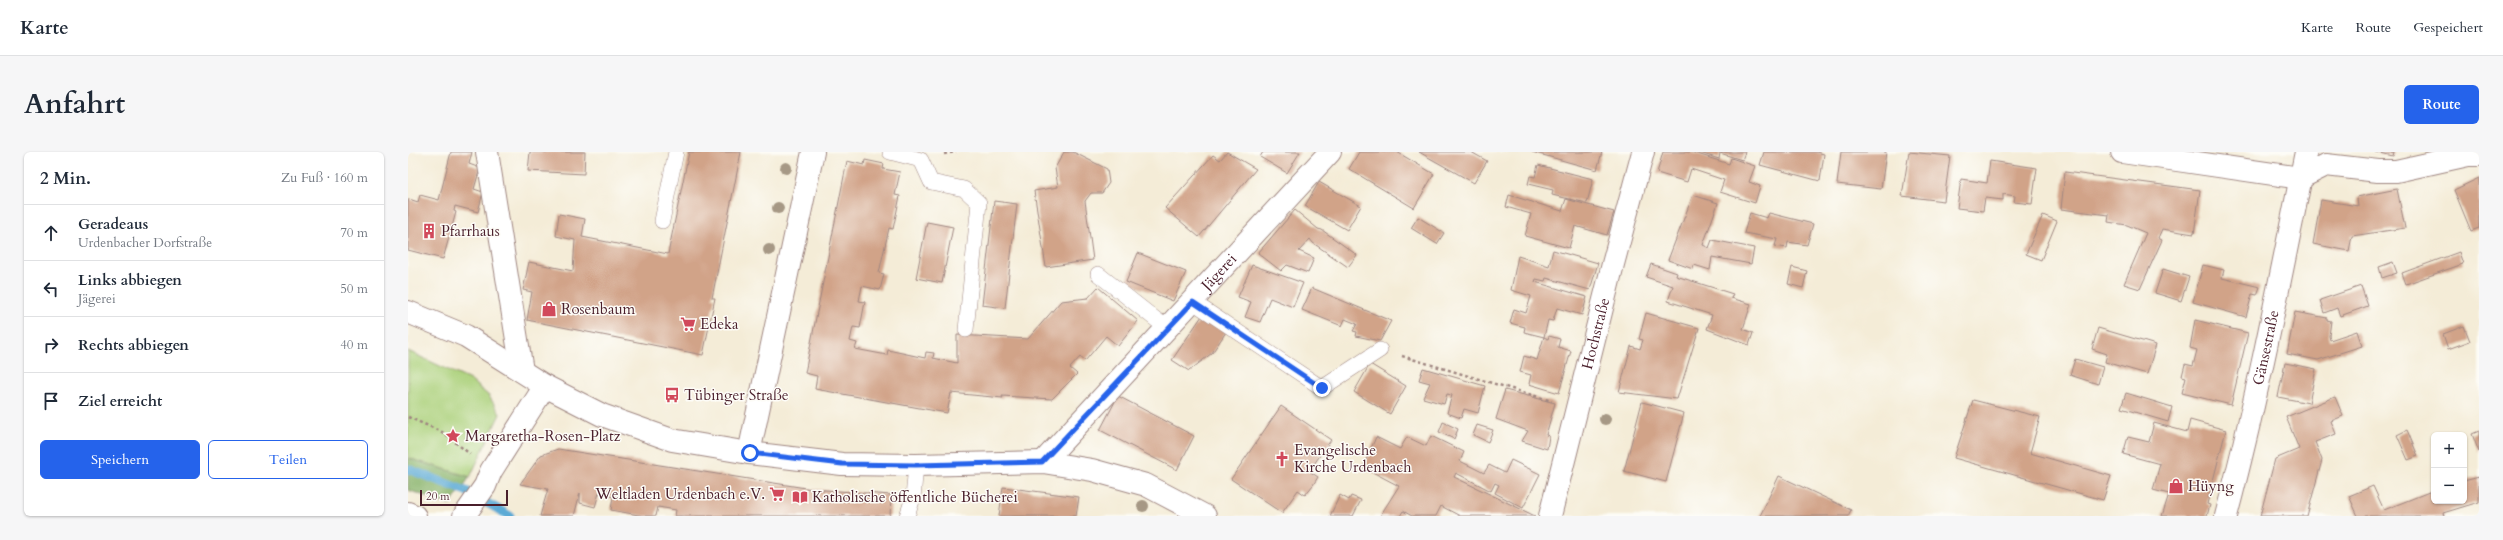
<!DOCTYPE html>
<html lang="de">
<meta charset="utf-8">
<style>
body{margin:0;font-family:Cardo,serif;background:#f6f6f7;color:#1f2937}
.controls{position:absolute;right:12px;bottom:12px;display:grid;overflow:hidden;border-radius:6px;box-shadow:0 1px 3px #0004}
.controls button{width:36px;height:36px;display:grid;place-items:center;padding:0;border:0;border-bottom:1px solid #e0e1e3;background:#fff;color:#1f2937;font:20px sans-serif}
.scale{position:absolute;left:12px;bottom:10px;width:88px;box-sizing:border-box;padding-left:4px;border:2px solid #4a1f2b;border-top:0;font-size:11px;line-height:14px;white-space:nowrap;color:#4a1f2b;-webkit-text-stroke:3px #fdfcf7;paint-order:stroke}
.stop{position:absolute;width:12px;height:12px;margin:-9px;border:3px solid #2563eb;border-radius:50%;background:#fff}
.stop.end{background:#2563eb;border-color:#fff;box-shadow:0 1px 4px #0008}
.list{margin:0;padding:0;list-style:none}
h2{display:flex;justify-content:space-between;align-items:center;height:52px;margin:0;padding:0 16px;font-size:17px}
h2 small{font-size:13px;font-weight:400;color:#747a83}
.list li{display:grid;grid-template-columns:26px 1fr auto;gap:12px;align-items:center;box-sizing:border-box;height:56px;padding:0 16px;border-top:1px solid #e0e1e3}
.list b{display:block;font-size:15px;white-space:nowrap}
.list p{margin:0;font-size:13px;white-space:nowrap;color:#747a83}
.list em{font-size:13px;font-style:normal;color:#747a83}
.actions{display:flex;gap:8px;padding:12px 16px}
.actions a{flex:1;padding:9px 0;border:1px solid #2563eb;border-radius:6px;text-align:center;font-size:14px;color:#2563eb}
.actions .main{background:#2563eb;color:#fff}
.icon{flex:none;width:22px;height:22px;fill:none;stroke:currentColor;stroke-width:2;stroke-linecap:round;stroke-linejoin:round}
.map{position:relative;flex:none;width:2071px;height:364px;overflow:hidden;border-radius:6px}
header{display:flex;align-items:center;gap:24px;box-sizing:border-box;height:56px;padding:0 20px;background:#fff;border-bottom:1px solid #e0e1e3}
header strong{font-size:19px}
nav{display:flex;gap:22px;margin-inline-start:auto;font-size:14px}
.intro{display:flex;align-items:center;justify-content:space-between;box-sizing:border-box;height:96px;padding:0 24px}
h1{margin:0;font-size:28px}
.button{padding:10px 18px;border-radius:6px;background:#2563eb;color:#fff;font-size:14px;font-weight:700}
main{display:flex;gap:24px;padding:0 24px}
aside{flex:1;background:#fff;border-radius:6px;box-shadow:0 1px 3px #0004}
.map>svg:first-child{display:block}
.green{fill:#aad079;stroke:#7a7852}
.forest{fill:#87b269;stroke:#68684a}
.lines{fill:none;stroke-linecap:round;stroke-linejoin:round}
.stream{stroke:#5baad5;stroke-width:9}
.building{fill:#d1a388}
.service-casing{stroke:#9f8681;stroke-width:16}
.minor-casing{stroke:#9f8681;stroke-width:24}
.path{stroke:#9f8681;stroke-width:2.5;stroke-dasharray:3 3;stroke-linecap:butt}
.service{stroke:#fff;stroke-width:15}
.minor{stroke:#fff;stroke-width:22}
.tree{fill:#a69885}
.route{stroke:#2563eb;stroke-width:5}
.labels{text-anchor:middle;stroke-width:3;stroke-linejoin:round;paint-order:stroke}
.poi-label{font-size:15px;fill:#4a1f2b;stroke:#fdfcf7;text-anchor:start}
.street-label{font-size:15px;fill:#4a1f2b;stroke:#fdfcf7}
</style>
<header>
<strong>Karte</strong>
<nav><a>Karte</a><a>Route</a><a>Gespeichert</a></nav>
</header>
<div class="intro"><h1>Anfahrt</h1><a class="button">Route</a></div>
<main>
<aside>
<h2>2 Min.<small>Zu Fuß · 160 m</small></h2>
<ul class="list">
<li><svg class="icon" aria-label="ahead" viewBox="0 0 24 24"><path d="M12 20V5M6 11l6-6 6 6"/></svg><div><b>Geradeaus</b><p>Urdenbacher Dorfstraße</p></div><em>70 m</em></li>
<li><svg class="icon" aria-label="left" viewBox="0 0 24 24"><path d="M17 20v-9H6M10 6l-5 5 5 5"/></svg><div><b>Links abbiegen</b><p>Jägerei</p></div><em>50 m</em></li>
<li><svg class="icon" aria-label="right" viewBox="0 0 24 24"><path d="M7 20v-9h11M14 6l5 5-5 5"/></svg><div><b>Rechts abbiegen</b></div><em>40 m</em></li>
<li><svg class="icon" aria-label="arrive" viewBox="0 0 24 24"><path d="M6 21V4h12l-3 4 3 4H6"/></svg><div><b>Ziel erreicht</b></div></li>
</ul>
<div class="actions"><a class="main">Speichern</a><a>Teilen</a></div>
</aside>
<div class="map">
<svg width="2071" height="364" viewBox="0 0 2071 364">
<rect width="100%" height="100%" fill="#fdfcf7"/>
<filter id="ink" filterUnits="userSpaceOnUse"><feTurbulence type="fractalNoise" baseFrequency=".025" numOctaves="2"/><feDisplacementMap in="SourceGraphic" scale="8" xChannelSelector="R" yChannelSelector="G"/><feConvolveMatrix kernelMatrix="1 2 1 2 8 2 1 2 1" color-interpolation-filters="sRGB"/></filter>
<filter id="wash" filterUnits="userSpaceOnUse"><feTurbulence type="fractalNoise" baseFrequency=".012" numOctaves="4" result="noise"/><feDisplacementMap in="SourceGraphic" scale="16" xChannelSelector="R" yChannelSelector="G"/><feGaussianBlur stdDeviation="0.9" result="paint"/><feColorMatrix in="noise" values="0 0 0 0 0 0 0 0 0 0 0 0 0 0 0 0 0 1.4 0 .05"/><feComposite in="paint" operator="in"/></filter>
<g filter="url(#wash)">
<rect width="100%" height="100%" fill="#f4ecd7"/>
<path class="green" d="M0,199L62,228L81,244L92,262L62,325L0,306Z"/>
<path class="forest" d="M0,306L62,325L42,353L0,338Z"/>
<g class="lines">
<path class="stream" d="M0,317L58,339L102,364"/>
</g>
<g id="blocks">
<path class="building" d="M43,0H64L61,12L72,16L66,37L75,40L70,60L47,54L46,59L48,60L35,107L0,98V51L1,47L10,50L12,43L31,48Z
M122,0H177L176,22L120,19Z
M281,0H333L304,146H307L295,203L119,168L124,140L115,138L121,110L165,119L167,88L148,84L151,62L177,67L174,85L260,102Z
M656,0H665L699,17L701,31L694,41H683L677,49L685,108L638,115L626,39L650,35L647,16Z
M819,0L848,17L791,85L757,56L805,3L812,8Z
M855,0H892L879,21L852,5Z
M951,0H989L1026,22L1006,56L941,17Z
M1011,0H1063L1079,9L1066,31Z
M1124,0H1194L1189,18Z
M1255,0H1283L1321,12L1323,6L1347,14L1341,30L1352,34L1347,51L1312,40L1316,28L1283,17L1279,30L1249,21Z
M1289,0H1337L1334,8L1312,1L1311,7Z
M1356,0H1408L1416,2L1412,29L1352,13Z
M1433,0H1478L1473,37L1429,32Z
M1501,0L1542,4L1536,49L1494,44Z
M1968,0H1986L1985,4Z
M457,8L476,12L475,17L492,20L487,43L492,44L485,77L481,76L471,121L476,122L472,138L454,134L451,149L457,150L452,176L445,175L442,189L449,191L447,197L479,203L480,198L517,206L518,200L526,201L525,206L549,211V183L620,187L653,149L680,146L690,135L730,169L710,194L698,184L677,209L672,205L662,216L669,222L644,247L594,244L595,246L543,241L539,261L407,237L409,224L397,221L439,9L456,13Z
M1582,9L1629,16L1624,52L1606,50L1607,44L1595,42V48L1577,46L1575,59L1549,56L1553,27L1579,31Z
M1130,13L1185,27L1179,51L1144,43L1145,38L1120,32L1122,24L1127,25Z
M1657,20L1792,38L1786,82L1754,77L1750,86L1754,88L1732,137L1716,132L1738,81L1719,73L1700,70L1701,63L1653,57Z
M2071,26V76L2063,79L2046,38Z
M911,30L953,54L939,78L897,54Z
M1989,37L1997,76L1944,84L1941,99L1905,92L1913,48L1950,54L1949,45Z
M1101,43L1154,59L1158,47L1206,60L1199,83L1167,74L1161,96L1117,84L1123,62L1098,55Z
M1285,43L1310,51L1295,93L1301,96L1304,88L1346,96L1343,112L1304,105L1302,118L1286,113L1285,117L1260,108Z
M586,49L609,52L597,156L574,153Z
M887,58L910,77L914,78L949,103L940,115L905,91L902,87L891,99L906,106L900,121L879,113L873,119L850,101Z
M1342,61L1359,66L1361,61L1405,72L1399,93L1380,90L1379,96L1367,94L1369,87L1336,81Z
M1635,63L1649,69L1633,108L1618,102Z
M1010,65L1036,81L1029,92L1003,76Z
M519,70L545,75L534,131L508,126Z
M1145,98L1190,111L1182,138L1138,126L1137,129L1128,127L1127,130L1179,145L1174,163L1149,156L1145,169L1140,168L1136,185L1116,180L1117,175L1102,171L1106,157L1118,161L1123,144L1103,138L1110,104L1141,114Z
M2051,100L2055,112L1998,132L1994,121Z
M730,101L778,120L765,149L718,130Z
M1985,110L1989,121L1974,126L1971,115Z
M1243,112L1269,121L1268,124L1325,142L1323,146L1343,152L1335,177L1345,181L1341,193L1299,177L1304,163L1260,149L1265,134L1238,125Z
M844,113L895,131L885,155L862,146L852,170L837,165L843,150L830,145Z
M1795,113L1816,118L1814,126L1852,135L1849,143L1844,142L1838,165L1785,150Z
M1384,115L1399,119L1395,136L1380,132Z
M1755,117L1781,125L1773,149L1747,141Z
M1953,134L1960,154L1932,164L1929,156L1916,161L1912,148Z
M904,136L983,169L972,189L948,184L949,180L945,179L949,172L937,167L934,174L894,158Z
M1887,160L1919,166V168L1923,169L1921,184L1922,188L1949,179L1954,194L1910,208L1879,202Z
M796,161L820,177L804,201L781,219L764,208Z
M1238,161L1291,176L1269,247L1211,240L1223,194L1232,197L1235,188L1231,187Z
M1787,168L1840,181L1823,253L1774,241L1778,225L1774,224L1777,212L1785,214L1789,198L1782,196Z
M2056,174L2062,189L2040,197L2035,182Z
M1690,176L1748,193L1739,222L1697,210L1699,202L1684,197Z
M1141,184L1152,187L1150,195L1163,199L1151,241L1121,232L1123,223L1112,220L1116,204L1129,208L1136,185L1140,187Z
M1667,207L1695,215L1690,232L1662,223Z
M1877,211L1908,217L1901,251L1870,245Z
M962,212L998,234L982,262L946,240Z
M1015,216L1077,234L1070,261L1056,257L1053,266L1039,261L1044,243L1039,242L1036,252L1015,246L1022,231L1011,228Z
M1097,238L1147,251L1138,283L1141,284L1139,297L1114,289L1120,279L1088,267Z
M1718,241L1764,255L1760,270L1713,256Z
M710,244L786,284L769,318L692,278Z
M1927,245L1935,264L1923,269L1928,282L1907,290L1914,308L1899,364H1852L1867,307L1891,297L1878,265Z
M1565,248L1632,265L1622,301L1703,324L1695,348L1546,306Z
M1234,250L1276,261L1258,330L1216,319Z
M873,254L923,288L901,319L910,325L905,333L897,343L890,338L874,361L823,327Z
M1782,268L1818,278L1799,352L1802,353L1799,364H1754L1761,342L1745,338L1752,312L1715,302L1720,285L1741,290L1746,271L1779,280Z
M1035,270L1050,277L1046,287L1031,280Z
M1069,273L1085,278L1080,290L1065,283Z
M1999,278L2010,304L2000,308L1989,283Z
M2071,279V300L2064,282Z
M1023,284L1056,300L1052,309L1076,321L1081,313L1097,321L1103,308L1132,322L1115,356L1087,341L1091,333L1087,331L1083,339L1048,321L1046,325L1127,364H1052L1033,354L1028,364H1004L995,359L992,364H972L991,334L955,315L968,285L992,297L999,285L1018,294Z
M150,297L404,337L483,343L482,364H267L268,358L250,355L248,364H236L203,358L205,345L191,341L187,355L172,351V341L166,364H132L140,337L112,332L133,303Z
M1371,324L1443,358L1440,364H1352Z
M2071,325V350L2035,361L2036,364H1950L1941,344L1965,334L1976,358L2026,338V349H2056V329Z
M595,335L671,345L668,364H591Z
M932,343L941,348L943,344L953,348L945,364H922Z"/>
</g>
</g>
<g filter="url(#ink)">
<use href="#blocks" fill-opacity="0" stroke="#9f8681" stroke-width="1"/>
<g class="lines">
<g class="service-casing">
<path id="service" d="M482,0L513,8L523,30L556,37L571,51L558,178
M254,69L268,0
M690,122L760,177
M785,150L914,236L972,198
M499,364L505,346L508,313"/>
</g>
<g class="minor-casing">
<g id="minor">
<path d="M79,0L114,219"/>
<path d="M1714,0L1892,26L1918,13L1970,19H1988L2060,3H2071"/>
<path d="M0,160L58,184L137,234L194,263L264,288L341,301L434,312L508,313L635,310L684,318L738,333L797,364"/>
<path d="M341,301L405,0"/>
<path id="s1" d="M635,310L922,0"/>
<path d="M0,361L7,364"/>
<path d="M56,364L77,334L83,319L137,234"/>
<path id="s2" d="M1142,364L1205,112L1235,0"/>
<path id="s3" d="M1818,364C1850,244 1873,122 1898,0"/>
</g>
</g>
<path class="path" d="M536,2L548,0
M994,204L1144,249
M0,265L34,280L62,302"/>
<use href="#service" class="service"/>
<use href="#minor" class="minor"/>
</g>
<g class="tree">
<circle cx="378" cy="16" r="6"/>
<circle cx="370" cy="56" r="6"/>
<circle cx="361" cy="98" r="6"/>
<circle cx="1197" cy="267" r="6"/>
<circle cx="735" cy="354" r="6"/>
</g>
</g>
<g class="lines" filter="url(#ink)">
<path class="route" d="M342,301L434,312L508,313L634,310L785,150L914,236"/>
</g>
<defs>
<g id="building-bare" transform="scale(1.2)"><path d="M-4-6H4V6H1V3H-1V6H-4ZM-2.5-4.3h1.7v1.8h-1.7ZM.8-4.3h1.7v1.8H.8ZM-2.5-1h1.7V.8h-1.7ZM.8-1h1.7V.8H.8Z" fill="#d1495b" stroke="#fdfcf7" stroke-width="2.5" paint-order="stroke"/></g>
<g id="shop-bare" transform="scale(1.2)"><path d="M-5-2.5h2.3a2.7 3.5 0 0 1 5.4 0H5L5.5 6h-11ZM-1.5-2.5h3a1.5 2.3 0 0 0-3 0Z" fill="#d1495b" stroke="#fdfcf7" stroke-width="2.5" paint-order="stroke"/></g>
<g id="supermarket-bare" transform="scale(1.2)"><path d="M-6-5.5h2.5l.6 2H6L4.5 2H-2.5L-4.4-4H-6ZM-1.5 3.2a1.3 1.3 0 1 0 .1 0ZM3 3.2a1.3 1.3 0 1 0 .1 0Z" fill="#d1495b" stroke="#fdfcf7" stroke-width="2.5" paint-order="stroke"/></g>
<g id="bus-bare" transform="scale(1.2)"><path d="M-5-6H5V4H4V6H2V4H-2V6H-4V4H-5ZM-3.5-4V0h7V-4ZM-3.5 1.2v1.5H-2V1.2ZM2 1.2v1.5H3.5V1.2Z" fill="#d1495b" stroke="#fdfcf7" stroke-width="2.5" paint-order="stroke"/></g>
<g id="sight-bare" transform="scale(1.2)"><path d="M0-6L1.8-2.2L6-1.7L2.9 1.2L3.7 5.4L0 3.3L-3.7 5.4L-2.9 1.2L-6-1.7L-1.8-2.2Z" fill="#d1495b" stroke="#fdfcf7" stroke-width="2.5" paint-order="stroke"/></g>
<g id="church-bare" transform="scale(1.2)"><path d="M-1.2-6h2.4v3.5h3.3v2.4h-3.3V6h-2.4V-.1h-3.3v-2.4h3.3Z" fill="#d1495b" stroke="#fdfcf7" stroke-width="2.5" paint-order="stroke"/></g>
<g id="library-bare" transform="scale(1.2)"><path d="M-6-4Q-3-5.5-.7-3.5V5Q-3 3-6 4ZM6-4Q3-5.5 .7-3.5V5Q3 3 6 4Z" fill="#d1495b" stroke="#fdfcf7" stroke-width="2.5" paint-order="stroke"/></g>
</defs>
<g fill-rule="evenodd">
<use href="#building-bare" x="21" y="79"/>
<use href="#shop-bare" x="141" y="157"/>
<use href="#supermarket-bare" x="280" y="172"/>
<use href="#bus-bare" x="264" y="243"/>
<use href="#sight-bare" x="45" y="284"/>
<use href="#church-bare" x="874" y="307"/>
<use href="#shop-bare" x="1768" y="334"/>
<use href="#supermarket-bare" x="369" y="342"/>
<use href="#library-bare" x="392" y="345"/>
</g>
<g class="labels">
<g class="poi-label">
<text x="33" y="84">Pfarrhaus</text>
<text x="153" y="162">Rosenbaum</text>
<text x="292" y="177">Edeka</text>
<text x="276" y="248">Tübinger Straße</text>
<text x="57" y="289">Margaretha-Rosen-Platz</text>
<text x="886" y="303">Evangelische<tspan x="886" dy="17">Kirche Urdenbach</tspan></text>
<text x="1780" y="339">Hüyng</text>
<text x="357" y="347" text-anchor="end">Weltladen Urdenbach e.V.</text>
<text x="404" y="350">Katholische öffentliche Bücherei</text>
</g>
<g class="street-label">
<text dy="5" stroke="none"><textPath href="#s1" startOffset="259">Jägerei</textPath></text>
<text dy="5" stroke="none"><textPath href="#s2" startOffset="188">Hochstraße</textPath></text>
<text dy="5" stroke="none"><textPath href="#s3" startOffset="173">Gänsestraße</textPath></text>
</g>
</g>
</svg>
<div class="controls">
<button>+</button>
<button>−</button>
</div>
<div class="scale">20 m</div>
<div class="stop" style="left:342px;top:301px"></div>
<div class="stop end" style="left:914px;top:236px"></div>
</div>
</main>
